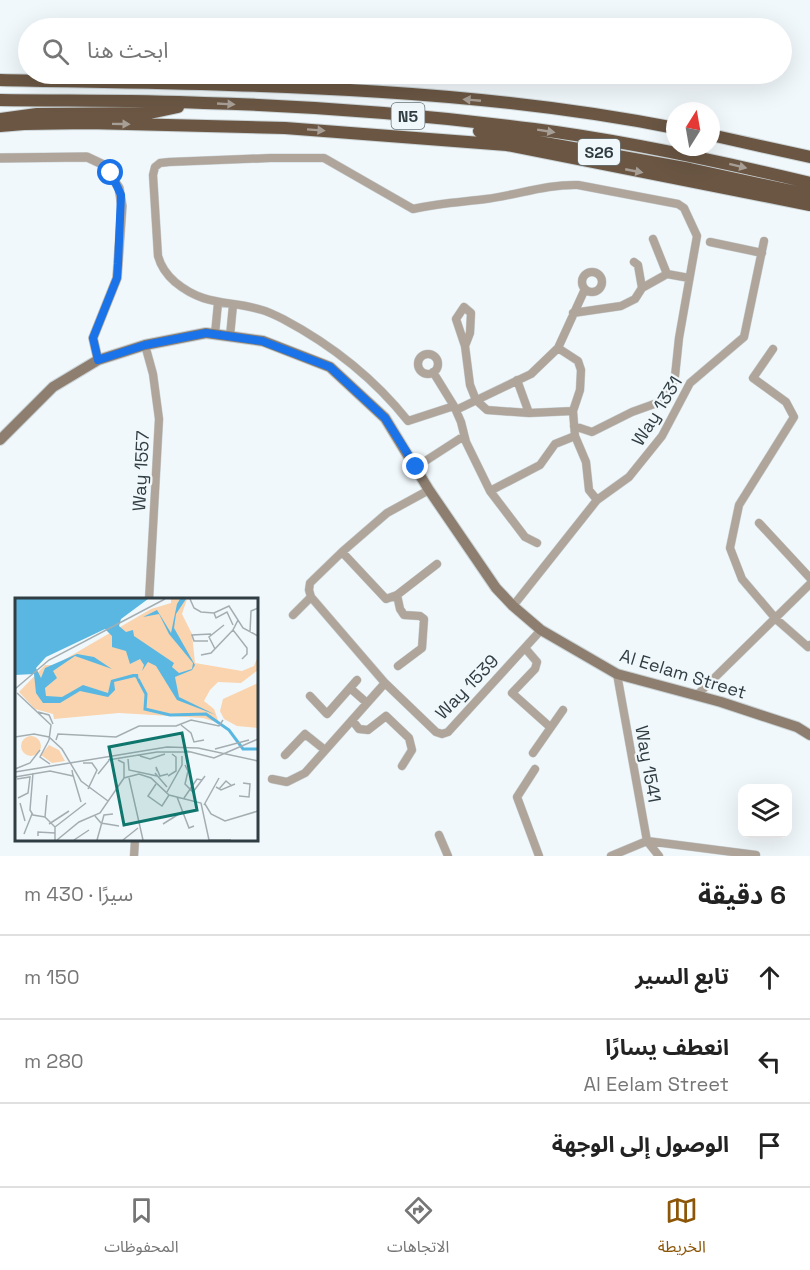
<!DOCTYPE html>
<html lang="ar">
<meta charset="utf-8">
<style>
body{margin:0;font-family:"Space Grotesk","Noto Sans Arabic",sans-serif;background:#f2f2f2;color:#222;direction:rtl}
.controls{position:absolute;right:18px;bottom:18px;display:grid;overflow:hidden;border-radius:12px;box-shadow:0 6px 24px #0002}
.controls button{width:54px;height:54px;display:grid;place-items:center;padding:0;border:0;border-bottom:2px solid #e0e0e0;background:#fff;color:#222;font:30px sans-serif}
.compass{position:absolute;left:666px;top:102px;width:54px;height:54px;border-radius:50%;background:#fff;box-shadow:0 6px 24px #0002;rotate:11deg}
.stop{position:absolute;width:18px;height:18px;margin:-14px;border:4px solid #1a73e8;border-radius:50%;background:#fff}
.stop.end{background:#1a73e8;border-color:#fff;box-shadow:0 2px 6px #0008}
.list{margin:0;padding:0;list-style:none}
h2{display:flex;justify-content:space-between;align-items:center;height:78px;margin:0;padding:0 24px;font-size:26px}
h2 small{font-size:20px;font-weight:400;color:#767676}
.list li{display:grid;grid-template-columns:39px 1fr auto;gap:18px;align-items:center;box-sizing:border-box;height:84px;padding:0 24px;border-top:2px solid #e0e0e0}
.list b{display:block;font-size:22px;white-space:nowrap}
.list p{margin:0;font-size:20px;white-space:nowrap;color:#767676}
.list em{font-size:20px;font-style:normal;color:#767676}
.icon{flex:none;width:33px;height:33px;fill:none;stroke:currentColor;stroke-width:2;stroke-linecap:round;stroke-linejoin:round}
.map{position:relative;flex:none;width:810px;height:856px;overflow:hidden;direction:ltr}
.search{position:absolute;background:#fff;box-shadow:0 6px 24px #0002;left:18px;right:18px;top:18px;height:66px;display:flex;align-items:center;gap:15px;box-sizing:border-box;padding:0 21px;border-radius:33px;color:#767676;font-size:22px}
.sheet{height:330px;background:#fff}
nav{display:flex;justify-content:space-around;align-items:center;box-sizing:border-box;height:84px;border-top:2px solid #e0e0e0;background:#fff;font-size:16px;color:#767676}
nav a{display:grid;justify-items:center;gap:3px}
nav .on{color:#8c5609}
.map>svg:first-child{display:block}
.lines{fill:none;stroke-linecap:round;stroke-linejoin:round}
.minor-casing{stroke:#cad3d6;stroke-width:9}
.tertiary-casing{stroke:#cad3d6;stroke-width:10}
.secondary-casing{stroke:#cad3d6;stroke-width:12}
.trunk-casing{stroke:#cad3d6;stroke-width:14}
.minor{stroke:#b0a59b;stroke-width:8}
.tertiary{stroke:#b0a59b;stroke-width:9}
.secondary{stroke:#8d7e6f;stroke-width:10}
.trunk{stroke:#6a5643;stroke-width:12}
.oneway{fill:#a79f96}
.route{stroke:#1a73e8;stroke-width:8}
.labels{text-anchor:middle;stroke-width:4.5;stroke-linejoin:round;paint-order:stroke}
.shield{fill:#f1f8fb;stroke:#6a767b;stroke-width:1.5}
.shield-label{font-size:16px;font-weight:bold;fill:#303e44}
.street-label{font-size:18px;fill:#303e44;stroke:#f1f8fb}
.inset-river{fill:none;stroke:#59b7e1;stroke-width:3}
.inset-road{fill:none;stroke:#a4aeb2;stroke-width:1.5}
.view{fill:#0f766e;fill-opacity:0.15;stroke:#0f766e;stroke-width:3}
.inset-edge{fill:none;stroke:#303e44;stroke-width:3}
</style>
<div class="map">
<svg width="810" height="856" viewBox="0 0 810 856">
<rect width="100%" height="100%" fill="#f1f8fb"/>
<g class="lines">
<g class="minor-casing">
<path id="minor" d="M653,239L667,274
M710,242L762,253
M634,262L638,265L642,288
M582 282a10 10 0 1 1 20 0a10 10 0 1 1-20 0Z
M573,313L621,306L635,299L642,288L667,274L689,278
M215,334L218,303
M230,336L233,305
M145,345L153,374L159,419L149,600
M465,346L456,319L464,307L471,313L470,333L465,346L470,385L476,400L487,410L529,413L573,411
M558,348L578,361L581,370L580,390L573,411L575,436L586,462L589,490L597,500
M773,349L753,378L786,402L794,417L739,505L730,548L742,579L776,619L808,647L810,645
M418 364a10 10 0 1 1 20 0a10 10 0 1 1-20 0Z
M433,372L454,406L461,422L466,442L490,491L525,537L537,543
M517,380L529,413
M454,406L408,421C373,377 332,345 283,319C277,316 269,312 262,310C229,300 205,307 175,282C167,275 161,267 158,256L153,175L155,167L160,163L169,162L270,158H324L413,209C438,203 461,202 486,199C517,195 547,184 578,185L678,204L684,208L697,236L679,338L675,376L670,392L657,403L632,412L592,432L574,426
M456,410L531,374L558,348L585,289
M416,467L464,436
M429,490L387,513L342,552L310,583L309,590L311,597L385,683L436,732L442,734L448,732L541,630
M490,491L540,465L555,444L575,436
M759,523L810,578
M342,552L386,599L397,595L437,564
M397,595L400,609L404,615L420,616L424,619L422,648L398,666
M513,606L597,500L629,477L662,436L690,383L744,337L764,241
M293,615L311,597
M525,648L537,662L535,669L512,693L550,727
M617,674L647,841L659,856
M350,688L367,703
M310,696L327,714L357,680
M696,696L810,584
M352,720L359,729L368,730L386,716L409,738L412,750L402,766
M533,753L563,710
M285,755L305,734L325,750
M535,769L517,797L539,856
M272,779L287,782L305,773L385,683
M439,835L448,856
M134,856L135,840
M611,856L647,841L756,855"/>
</g>
<g class="tertiary-casing">
<path id="tertiary" d="M0,158L87,157L104,165L119,188L122,206L117,278L93,338L98,360"/>
</g>
<g class="secondary-casing">
<path id="secondary" d="M0,440L53,387L98,360L145,345L206,333L263,341L330,367L385,418L429,490L496,588L513,606L541,630L617,674L721,702L797,727L810,735"/>
</g>
<g class="trunk-casing">
<path id="trunk" d="M0,80C226,85 453,84 675,128
M0,100C68,101 136,100 204,103C314,106 425,115 534,129C627,141 719,161 810,183
M0,119L37,114L150,113L178,107
M0,126L24,124L88,123L285,128L507,145L810,205
M479,131L690,169L810,195
M711,135L810,157"/>
</g>
<use href="#minor" class="minor"/>
<use href="#tertiary" class="tertiary"/>
<use href="#secondary" class="secondary"/>
<use href="#trunk" class="trunk"/>
</g>
<defs><path id="oneway-solid" d="M-6-.8H1V-3.2L6.5 0L1 3.2V.8H-6Z" transform="scale(1.5)"/></defs>
<g class="oneway">
<use href="#oneway-solid" transform="translate(472 100) rotate(-175)"/>
<use href="#oneway-solid" transform="translate(226 104) rotate(3)"/>
<use href="#oneway-solid" transform="translate(121 124) rotate(1)"/>
<use href="#oneway-solid" transform="translate(316 130) rotate(4)"/>
<use href="#oneway-solid" transform="translate(546 131) rotate(9)"/>
<use href="#oneway-solid" transform="translate(738 166) rotate(14)"/>
<use href="#oneway-solid" transform="translate(634 171) rotate(11)"/>
</g>
<g class="lines">
<path class="route" d="M111,173L121,195L118,264L117,278L93,338L98,360L145,345L206,333L262,341L330,367L385,418L416,467"/>
</g>
<g class="labels">
<g class="shield">
<rect x="391.5" y="103" width="33" height="26" rx="4.5"/>
<rect x="578" y="139" width="42" height="26" rx="4.5"/>
</g>
<g class="shield-label">
<text x="408" y="122">N5</text>
<text x="599" y="158">S26</text>
</g>
<g class="street-label">
<text transform="translate(657 411) rotate(-58)" y="6">Way 1331</text>
<text transform="translate(141 471) rotate(-87)" y="6">Way 1557</text>
<text transform="translate(683 674) rotate(17)" y="6">Al Eelam Street</text>
<text transform="translate(467 687) rotate(-46)" y="6">Way 1539</text>
<text transform="translate(648 764) rotate(80)" y="6">Way 1541</text>
</g>
</g>
<g transform="translate(15 598)">
<rect width="243" height="243" fill="#f1f8fb"/>
<path d="M156,1H172L167,16L177,36L180,65L227,73L239,68L243,58V72L226,85L203,84L195,92L189,103L199,111L204,125L188,120L104,115L39,121L38,116L20,111L4,94L30,67H40L136,11L156,5ZM243,85V130L222,128L209,121L205,113L208,101ZM6 148a10 10 0 1 1 20 0a10 10 0 1 1-20 0ZM34,147L44,152L50,163L37,165L26,157Z" fill="#f9d4ae"/>
<path d="M0,1H133L106,21L104,28L111,34L118,32L119,38L159,65L157,69L164,75L177,71L178,65L154,36L144,16L128,19L142,12L156,35L162,6L165,1H171L161,16L159,30L180,67L177,72L160,79L164,99L201,117L162,102L141,68L133,64L127,73L129,67L125,61L115,66L111,53L97,49V38L90,31L31,59L21,70L26,80L30,70L62,56L79,59L97,71L60,58L38,73L42,80L30,90L31,98L47,99L68,87L93,95L96,82L118,76H123L124,84L120,79L99,84L100,92L93,99L65,93L45,105H28L21,95L19,76L0,77Z" fill="#59b7e1"/>
<path class="inset-river" d="M123,81L131,96L130,111L155,117L191,116L214,132L228,151H243"/>
<path class="inset-road" d="M175,1L179,10L186,14L199,15L214,8L228,30L243,38M199,15L201,20L212,14L218,27M223,22L218,32L232,50V56L227,61M235,34L236,13L243,10M193,43H179L177,37L196,36M200,51L194,39L209,27M186,57L196,55L218,32M0,91L34,62L150,1M2,95L36,127L34,142M23,114L34,117L38,126M166,127L176,135L179,144L189,142M0,139L19,136L34,139L47,151L66,183L93,203M34,142L25,159L35,166M41,142L43,136L101,139L124,128H161L176,122L204,128L208,122M200,151L234,142M172,153L199,160L243,141M125,158L135,161L150,156M113,161L114,172L142,178M93,162L142,154H175M103,162L109,165V180M68,165H77L82,172L73,191M170,167L173,173L170,186L178,194L190,178M0,171L15,165L25,152M142,173L141,169L145,178L153,176M0,174L152,149L183,150L243,163M18,175L15,212L18,217L30,219M140,175L152,189M83,176L96,160M58,177L66,204M153,178L161,173V159L157,156M0,179L35,173L58,178L57,172M114,180L128,242M2,181L15,179L13,195L3,200M141,186L133,198L147,208L154,197M201,189L206,192L220,186M204,191L211,183L217,188M152,194L167,167V158M32,197L30,219L40,229V242M224,198L234,199L235,186L228,185M162,199L174,230L179,228M169,200L182,181L187,182M5,205L10,223M190,206L196,216L210,223L243,213M189,207L204,180M80,218L86,225L104,228M34,226L54,213M148,226L167,214L177,213M40,229L71,205M9,236L17,216M23,238V234L40,235M42,242L64,224L85,215L109,180L124,176L136,180L154,197L186,205L194,242M59,242L74,232M82,242L89,217L98,216M108,242L123,230M194,242H216"/>
<path class="view" d="M167,135L182,212L109,227L94,149Z"/>
<rect width="243" height="243" class="inset-edge"/>
</g>
</svg>
<div class="controls">
<button><svg class="icon" aria-label="layers" viewBox="0 0 24 24"><path d="M12 4l9 5-9 5-9-5zM3 14l9 5 9-5"/></svg></button>
</div>
<svg class="compass" viewBox="-18 -18 36 36"><path d="M0-13l5 13h-10z" fill="#e53935"/><path d="M0 13l5-13h-10z" fill="#767676"/></svg>
<div class="stop" style="left:111px;top:173px"></div>
<div class="stop end" style="left:416px;top:467px"></div>
<div class="search"><svg class="icon" aria-label="search" viewBox="0 0 24 24"><circle cx="10" cy="10" r="6"/><path d="M15 15l6 6"/></svg>ابحث هنا</div>
</div>
<section class="sheet">
<h2>6 دقيقة<small>سيرًا · 430 m</small></h2>
<ul class="list">
<li><svg class="icon" aria-label="ahead" viewBox="0 0 24 24"><path d="M12 20V5M6 11l6-6 6 6"/></svg><div><b>تابع السير</b></div><em>150 m</em></li>
<li><svg class="icon" aria-label="left" viewBox="0 0 24 24"><path d="M17 20v-9H6M10 6l-5 5 5 5"/></svg><div><b>انعطف يسارًا</b><p>Al Eelam Street</p></div><em>280 m</em></li>
<li><svg class="icon" aria-label="arrive" viewBox="0 0 24 24"><path d="M6 21V4h12l-3 4 3 4H6"/></svg><div><b>الوصول إلى الوجهة</b></div></li>
</ul>
</section>
<nav>
<a class="on"><svg class="icon" aria-label="map" viewBox="0 0 24 24"><path d="M3 6l6-2 6 2 6-2v14l-6 2-6-2-6 2zM9 4v14M15 6v14"/></svg>الخريطة</a>
<a><svg class="icon" aria-label="directions" viewBox="0 0 24 24"><path d="M12 3l9 9-9 9-9-9zM9 14v-3h6M13 9l2 2-2 2"/></svg>الاتجاهات</a>
<a><svg class="icon" aria-label="saved" viewBox="0 0 24 24"><path d="M7 4h10v16l-5-4-5 4z"/></svg>المحفوظات</a>
</nav>
